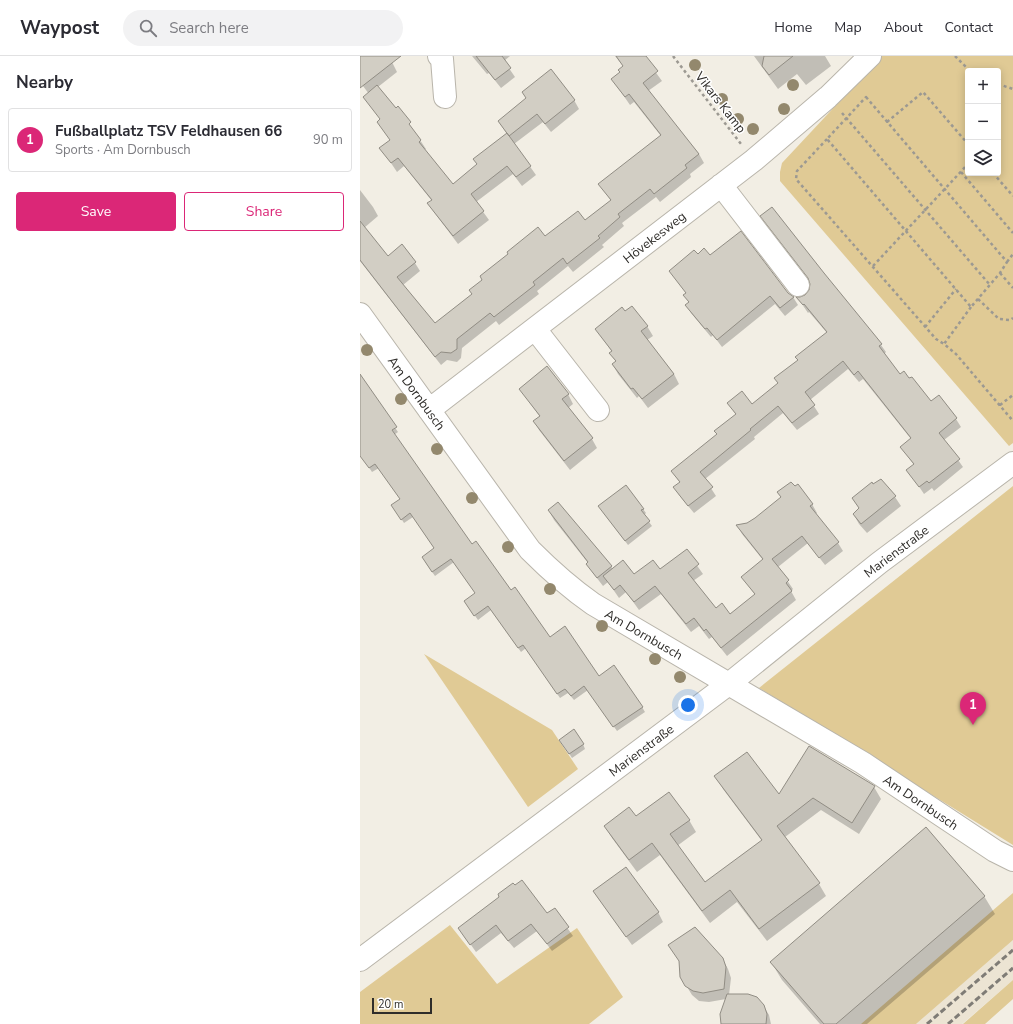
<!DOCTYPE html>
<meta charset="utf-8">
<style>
body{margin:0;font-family:"Nunito Sans",sans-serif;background:#f2f2f3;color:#2b2b33}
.controls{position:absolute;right:12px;top:12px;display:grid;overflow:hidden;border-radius:4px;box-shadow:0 2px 10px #0003}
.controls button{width:36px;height:36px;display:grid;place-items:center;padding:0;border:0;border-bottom:1px solid #e1e1e2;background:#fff;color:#2b2b33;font:20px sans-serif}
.scale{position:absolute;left:12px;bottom:10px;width:60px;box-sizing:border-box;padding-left:4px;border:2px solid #2f2d2a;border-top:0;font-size:11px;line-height:14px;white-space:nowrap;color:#2f2d2a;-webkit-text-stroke:3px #fff;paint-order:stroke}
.you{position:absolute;left:328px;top:649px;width:14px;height:14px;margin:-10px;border:3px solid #fff;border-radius:50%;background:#1a73e8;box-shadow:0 0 0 6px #1a73e833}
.badge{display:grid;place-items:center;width:26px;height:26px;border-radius:50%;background:#db2777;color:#fff;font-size:13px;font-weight:700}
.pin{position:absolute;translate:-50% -33px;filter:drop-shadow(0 1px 2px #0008)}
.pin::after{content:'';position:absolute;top:21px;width:14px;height:12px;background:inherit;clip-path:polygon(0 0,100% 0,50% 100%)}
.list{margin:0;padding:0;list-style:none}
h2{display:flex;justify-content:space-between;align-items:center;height:52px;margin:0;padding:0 16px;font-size:17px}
h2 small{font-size:13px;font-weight:400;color:#7c7c81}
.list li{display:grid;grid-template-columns:26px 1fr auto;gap:12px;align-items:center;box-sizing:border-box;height:64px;margin:0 8px 8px;padding:0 8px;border:1px solid #e1e1e2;border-radius:4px}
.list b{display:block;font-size:15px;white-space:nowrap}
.list p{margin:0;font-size:13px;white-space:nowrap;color:#7c7c81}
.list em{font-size:13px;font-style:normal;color:#7c7c81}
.actions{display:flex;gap:8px;padding:12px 16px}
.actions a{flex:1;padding:9px 0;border:1px solid #db2777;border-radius:4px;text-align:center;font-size:14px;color:#db2777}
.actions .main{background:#db2777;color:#fff}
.icon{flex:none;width:22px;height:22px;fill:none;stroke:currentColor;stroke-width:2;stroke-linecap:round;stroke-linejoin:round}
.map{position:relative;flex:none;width:653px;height:968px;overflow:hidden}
header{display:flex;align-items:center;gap:24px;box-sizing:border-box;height:56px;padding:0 20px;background:#fff;border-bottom:1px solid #e1e1e2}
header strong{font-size:19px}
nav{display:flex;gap:22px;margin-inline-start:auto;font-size:14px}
.search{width:280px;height:36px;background:#f2f2f3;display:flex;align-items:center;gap:10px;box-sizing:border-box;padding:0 14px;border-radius:22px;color:#7c7c81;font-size:15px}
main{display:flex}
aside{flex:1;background:#fff}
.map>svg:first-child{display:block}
.built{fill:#ece4d3}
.green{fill:#e0ca95;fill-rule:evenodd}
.shadow{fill:#0003}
.building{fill:#d2cec4;stroke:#918d84}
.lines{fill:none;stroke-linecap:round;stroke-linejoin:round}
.minor-casing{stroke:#b9b5ab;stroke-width:24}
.path{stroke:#9c9992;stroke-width:2.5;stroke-dasharray:3 3;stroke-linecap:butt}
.minor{stroke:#fff;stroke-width:22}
.rail{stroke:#7f7c76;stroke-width:3;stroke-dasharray:6 3;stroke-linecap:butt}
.tree{fill:#93886d}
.labels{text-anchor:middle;stroke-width:3;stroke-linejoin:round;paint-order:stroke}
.street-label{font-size:13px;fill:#2f2d2a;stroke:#fff}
</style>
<header>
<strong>Waypost</strong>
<div class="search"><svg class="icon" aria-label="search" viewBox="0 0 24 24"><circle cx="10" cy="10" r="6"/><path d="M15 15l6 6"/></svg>Search here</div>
<nav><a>Home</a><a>Map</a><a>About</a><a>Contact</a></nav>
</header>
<main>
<aside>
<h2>Nearby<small></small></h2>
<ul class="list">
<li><span class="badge">1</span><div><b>Fußballplatz TSV Feldhausen 66</b><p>Sports · Am Dornbusch</p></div><em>90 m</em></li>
</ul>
<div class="actions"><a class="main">Save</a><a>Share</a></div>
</aside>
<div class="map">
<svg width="653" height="968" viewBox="0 0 653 968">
<rect width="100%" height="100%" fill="#f2eee4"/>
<path class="built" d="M653,884V924L602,968H556Z"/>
<path class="green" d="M522,0H653V387L649,390L420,125V116L422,107ZM608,15H638V117H608Z
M653,430V789L399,632Z
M64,598L192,674L218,713L168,751Z
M653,837V884L556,968H501Z
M90,869L137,928L217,872L263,941L229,968H0V936Z
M653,924V943L625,968H603Z"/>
<path class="shadow" d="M0,0H29L37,16L9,38L0,26Z
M112,0H150L144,5L155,21L141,32L129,17L127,18Z
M255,0H284L302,25L288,35L339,98L344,107L330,118L331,121L300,146L296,141L262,167L264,170L242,189L244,191L213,216L208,210L177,235L179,238L139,269L136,265L102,292L101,302L97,306L87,304L81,309L0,205V134L13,151L18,160L4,172L28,202L55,207L60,215L43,229L75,268L185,182L225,165L251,145L240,128L301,80L274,46L270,49L252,23L261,16L264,11Z
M394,0H465L471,10L446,29L437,18L418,33Z
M214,44L219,53L191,76L183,66L154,88L176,119L162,130L153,118L116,146L129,164L98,188L74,156L69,148L72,145L44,110L37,116L21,92L60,84L66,93L64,94L92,129L118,109L147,78L139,66Z
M406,168L521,289L526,296L524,298L540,319L571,347L579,340L596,363L601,371L584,384L603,411L574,435L572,432L564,438L548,414L554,409L541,391L551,383L503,323L499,326L488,313L450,344L459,358L437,374L423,357L394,381L395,383L345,423L356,440L334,457L319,439L315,431L320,427L312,415L358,379L376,359L368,347L391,349L419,328L439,305L467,277L449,256L448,257L438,242L446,240L450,235L451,225Z
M337,199L350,200L427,237L433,241L438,249L425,260L415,248L362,291L353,279L351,281L331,257L327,249L329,247L325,239L327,238L310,215Z
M265,257L287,270L293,280L287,284L314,318L319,328L288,352L279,340L277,342L258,318L253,309L256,306L251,298L252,296L236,273Z
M0,320L38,376L34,379L111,489L190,582L239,621L282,651L285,656L257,675L228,634L214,644L208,637L200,642L166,592L161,596L131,554L118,564L108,550L116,538L94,506L75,520L65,506L75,493L53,461L44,467L35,453L41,443L19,412L12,416L0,398Z
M160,333L208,338L213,348L208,352L232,383L237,392L210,414L179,374L174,365L180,361Z
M513,429L535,441L541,450L507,477L499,468L494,459L500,453L493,442Z
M198,447L253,513L274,520L300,515L326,494L343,518L333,525L356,553L370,559L395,539L382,521L403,504L382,478L378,470L452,448L457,457L456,458L478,487L483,495L465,509L448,487L418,511L433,533L431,535L436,544L367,600L352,581L349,583L339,570L331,576L301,538L279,554L266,536L259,542L248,526L243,530L233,517L228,507L194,464L189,455Z
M283,453L286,457L284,459L292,470L268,489L242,455Z
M203,688H223L225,693L212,702Z
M356,720L419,740L514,731L521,743L499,778L461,754L425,781L459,828L466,840L407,885L377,846L350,867L300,799L277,816L252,782L245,770L276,762L329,764L336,776L317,790L345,828L402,785L363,733Z
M154,831L187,859L194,853L213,880L192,895L177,875L154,892L141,877L116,896L99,872Z
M234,836L298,856L303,866L272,889Z
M624,840L635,858L507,968H460L422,924L411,906Z
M362,902L368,913L371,922L369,939L403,949L409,959L411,968H362L366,943L349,946L339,945L332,939L321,921Z"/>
<path class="building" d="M0,0H41L0,32Z
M116,0H142L151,12L135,24Z
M256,0H286L298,15L283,27L339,98L325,109L327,112L294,138L290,133L258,158L260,161L238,180L240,182L207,208L203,202L173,226L175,229L134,261L130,257L97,283V293L91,297L81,296L75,301L0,204V165L28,200L42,188L56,206L37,221L75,267L112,238L109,234L122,224L120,220L148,198L147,196L178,171L185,180L218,155L225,164L251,144L238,128L301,79L269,38L265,41L251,23L260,16L258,14L263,10Z
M404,0H433L409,19L402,10Z
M191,13L215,44L185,68L177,58L149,80L138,65L166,42L162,36Z
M17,29L36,52L38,50L51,66L49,68L61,84L59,86L93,128L117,108L113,103L147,77L171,110L156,121L147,110L111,138L124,155L93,180L67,147L72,144L38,102L31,107L19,92L30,84L17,66L20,63L3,41Z
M412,151L464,217L522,288L519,290L540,318L544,315L549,322L552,321L571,345L579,339L597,362L579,377L600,403L569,427L567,425L559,431L546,414L554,408L540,391L551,382L498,315L494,319L483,305L445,336L455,349L432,367L418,350L390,373L391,374L340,416L353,431L328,450L313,431L320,426L311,415L357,378L354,375L376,358L367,347L382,335L392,348L418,327L414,322L438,304L435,301L467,276L444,248L443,249L436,241H440L445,239L449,234L450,228L448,222L400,160Z
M381,175L428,237L434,241L420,252L410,240L357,284L347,272L345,273L325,249L329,246L323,239L326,237L309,215L334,194L338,198L344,192L350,199Z
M272,250L288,270L281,275L314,318L282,343L273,332L271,333L252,308L256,305L249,297L252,295L235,273L262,251L265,255Z
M187,310L209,338L202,343L233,382L204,405L173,365L180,360L159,333Z
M0,318L37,371L32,374L112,488L116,485L151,534L155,531L190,581L205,570L239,620L254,609L283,651L253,671L224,630L211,640L205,633L197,638L163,589L158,592L128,550L114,560L104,545L115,537L91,503L72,516L62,501L74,492L50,457L41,464L31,449L40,443L15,408L9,412L0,400Z
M521,423L536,440L501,468L493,458L499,452L492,442L512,426L513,428Z
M431,426L435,430L438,428L453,448L450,450L479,486L459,502L442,480L412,503L429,524L426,527L432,535L361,592L346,573L344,575L334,562L326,568L295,530L274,546L260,529L254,534L243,520L263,504L274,518L293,504L300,513L327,493L339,508L328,517L356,552L362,547L370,558L395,538L381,521L403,503L376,469L387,467L395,462L421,441L417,436Z
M266,429L284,453L281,454L290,465L265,485L238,450Z
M198,446L252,510L237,522L226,508L228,506L188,454Z
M214,673L224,688L209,698L199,684Z
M449,690L515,730L492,767L453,742L417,770L460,827L399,873L370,834L342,855L292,787L269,804L244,770L269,751L276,760L309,736L330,764L310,778L345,826L402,784L354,720L387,696L419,738Z
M566,771L625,840L476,968H464L410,906Z
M266,811L299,856L266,881L233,835Z
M162,824L187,857L195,852L209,871L187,888L171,868L148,885L136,869L110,889L98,872L139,841L138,838L153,827L155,829Z
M335,871L363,902L366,911L364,933L343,937L333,935L325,930L320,921L319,905L308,889Z
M367,938H388L397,941L404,949L407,958L406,968H361L360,958Z"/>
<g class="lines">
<g class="minor-casing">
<path id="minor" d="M79,0L82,3L85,41
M361,129L438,229
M0,258L170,494C190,514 210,532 233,548L503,707L635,795L653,804
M175,273L238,354
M69,354L394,104L468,41L510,0
M0,904L370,627L519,507L653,407"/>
</g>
<path class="path" d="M313,0L381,88
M595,0L610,15
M638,28L653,33
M506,41L647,206L640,217L611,251L467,83Z
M482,57L630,229
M527,66L563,36L608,88
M467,83L437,115L436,123L576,283L584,288
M601,116L653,177
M633,117L653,140
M647,206L653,198
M513,210L608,108
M640,217L653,232
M618,243L639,263L650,264L653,262
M611,251L584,288L596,298L653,365
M565,271L596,233
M640,349L653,339"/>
<use href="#minor" class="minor"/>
<path class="rail" d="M567,968L653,894
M588,968L653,912"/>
</g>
<g class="tree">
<circle cx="335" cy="9" r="6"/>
<circle cx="433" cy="29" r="6"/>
<circle cx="362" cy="43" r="6"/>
<circle cx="424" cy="53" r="6"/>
<circle cx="378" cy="63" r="6"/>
<circle cx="393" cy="73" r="6"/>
<circle cx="7" cy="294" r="6"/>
<circle cx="41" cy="343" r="6"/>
<circle cx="77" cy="393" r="6"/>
<circle cx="112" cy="442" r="6"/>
<circle cx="148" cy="491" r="6"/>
<circle cx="190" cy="533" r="6"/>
<circle cx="242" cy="570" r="6"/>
<circle cx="295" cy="603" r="6"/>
<circle cx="320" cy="621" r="6"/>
</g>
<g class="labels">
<g class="street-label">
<text transform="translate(361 46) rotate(52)" y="5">Vikars Kamp</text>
<text transform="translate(294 181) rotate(-38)" y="5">Hövekesweg</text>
<text transform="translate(57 337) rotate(54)" y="5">Am Dornbusch</text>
<text transform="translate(536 495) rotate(-37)" y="5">Marienstraße</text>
<text transform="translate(284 578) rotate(30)" y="5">Am Dornbusch</text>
<text transform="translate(281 694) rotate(-37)" y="5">Marienstraße</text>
<text transform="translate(561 746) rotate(34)" y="5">Am Dornbusch</text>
</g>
</g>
</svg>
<div class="controls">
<button>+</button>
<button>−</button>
<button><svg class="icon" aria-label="layers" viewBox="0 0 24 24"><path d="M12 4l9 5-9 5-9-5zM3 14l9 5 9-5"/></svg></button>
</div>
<div class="scale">20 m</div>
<div class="you"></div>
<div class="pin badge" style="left:613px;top:669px">1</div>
</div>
</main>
